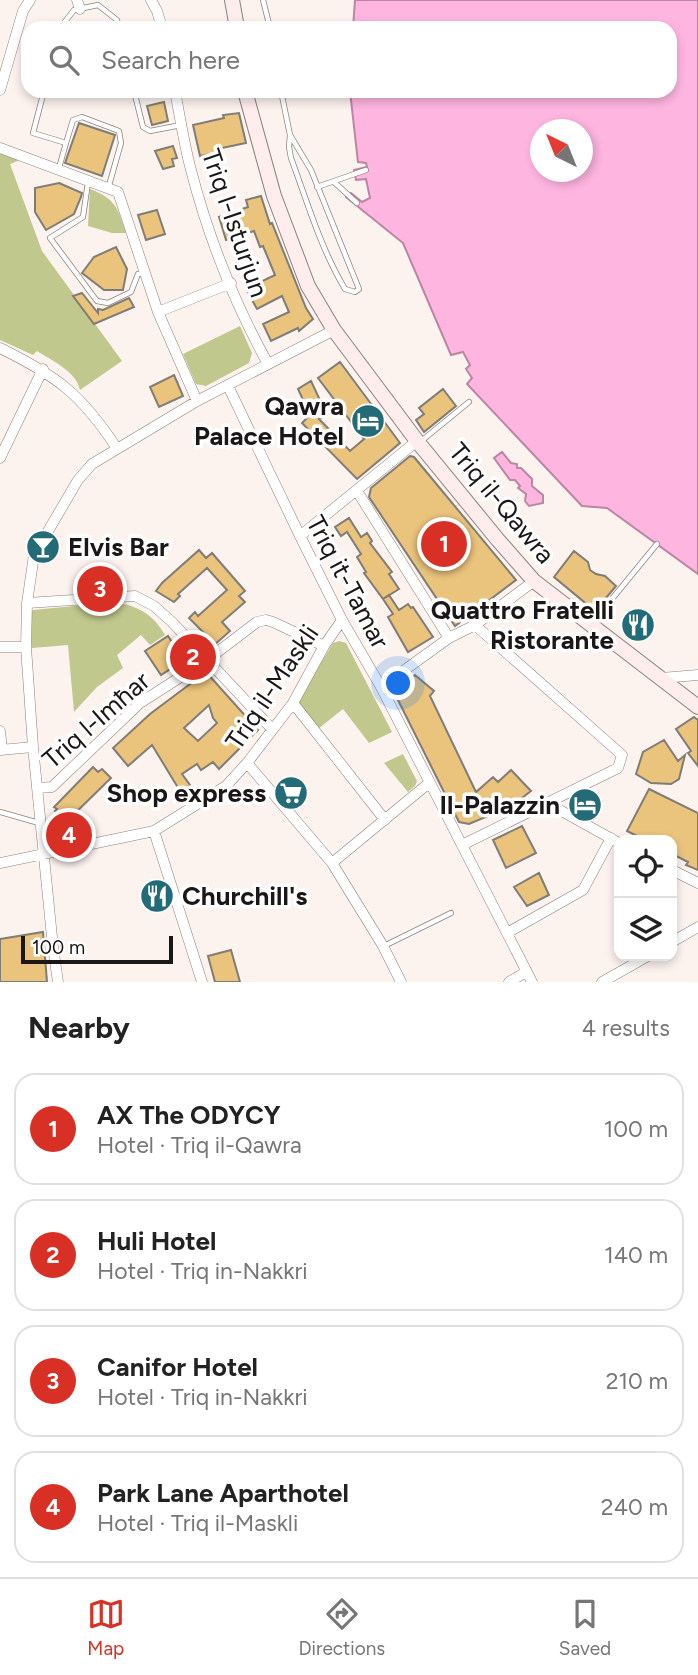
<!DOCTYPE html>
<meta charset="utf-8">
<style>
body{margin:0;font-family:Figtree,sans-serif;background:#f6f6f6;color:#222}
.controls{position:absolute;right:21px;bottom:21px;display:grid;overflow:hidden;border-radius:14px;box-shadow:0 4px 10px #0003}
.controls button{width:63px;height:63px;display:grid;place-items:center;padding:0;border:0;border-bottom:2px solid #e0e0e0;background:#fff;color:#222;font:35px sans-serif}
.compass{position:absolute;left:530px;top:119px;width:63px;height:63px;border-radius:50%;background:#fff;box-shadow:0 4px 10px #0003;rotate:317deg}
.scale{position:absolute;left:21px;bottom:18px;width:152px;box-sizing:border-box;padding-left:7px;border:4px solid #1a1716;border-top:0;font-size:19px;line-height:24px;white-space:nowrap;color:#1a1716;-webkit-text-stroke:5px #fff;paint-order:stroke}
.you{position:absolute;left:399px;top:684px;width:24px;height:24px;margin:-18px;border:5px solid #fff;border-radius:50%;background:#1a73e8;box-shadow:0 0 0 10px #1a73e833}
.badge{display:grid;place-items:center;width:46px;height:46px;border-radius:50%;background:#d93025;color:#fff;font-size:23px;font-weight:700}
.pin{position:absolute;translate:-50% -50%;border:4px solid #fff;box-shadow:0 2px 7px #0006}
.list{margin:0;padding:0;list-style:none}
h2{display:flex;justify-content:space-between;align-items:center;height:91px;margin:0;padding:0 28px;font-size:30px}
h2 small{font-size:23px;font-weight:400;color:#767676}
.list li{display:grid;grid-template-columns:46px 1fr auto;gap:21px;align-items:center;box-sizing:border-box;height:112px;margin:0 14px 14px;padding:0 14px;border:2px solid #e0e0e0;border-radius:21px}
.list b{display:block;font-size:26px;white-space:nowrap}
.list p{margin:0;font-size:23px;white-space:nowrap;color:#767676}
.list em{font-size:23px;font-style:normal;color:#767676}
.icon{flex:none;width:38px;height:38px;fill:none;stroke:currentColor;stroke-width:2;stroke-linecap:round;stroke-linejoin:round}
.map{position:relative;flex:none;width:698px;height:982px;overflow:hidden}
.search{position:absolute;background:#fff;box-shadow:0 4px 10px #0003;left:21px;right:21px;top:21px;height:77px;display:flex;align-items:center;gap:18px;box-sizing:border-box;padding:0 24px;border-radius:21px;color:#767676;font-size:26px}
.sheet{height:595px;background:#fff}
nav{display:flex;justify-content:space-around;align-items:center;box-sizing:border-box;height:98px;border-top:2px solid #e0e0e0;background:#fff;font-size:19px;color:#767676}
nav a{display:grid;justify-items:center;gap:4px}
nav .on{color:#d93025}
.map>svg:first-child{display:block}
.green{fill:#c1c88e}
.water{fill:#feb5e0;stroke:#ba86a3;stroke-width:2;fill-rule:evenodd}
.building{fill:#eac37c;stroke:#807c76;stroke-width:2;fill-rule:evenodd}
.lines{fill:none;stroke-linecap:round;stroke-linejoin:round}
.lane-casing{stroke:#89827e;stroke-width:6}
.street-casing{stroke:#89827e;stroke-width:11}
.secondary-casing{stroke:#89827e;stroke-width:16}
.lane{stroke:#fff;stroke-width:4.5}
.street{stroke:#fff;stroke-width:10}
.secondary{stroke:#ffecec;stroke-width:14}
.labels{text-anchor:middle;stroke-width:7;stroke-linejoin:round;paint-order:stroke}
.street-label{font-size:26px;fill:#1a1716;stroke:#fff}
.poi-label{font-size:26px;font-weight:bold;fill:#1a1716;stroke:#fff;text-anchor:end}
</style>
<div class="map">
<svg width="698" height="982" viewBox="0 0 698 982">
<rect width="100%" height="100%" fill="#fcf3ef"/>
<path class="green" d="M0,150L11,153L18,161L10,164L42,251L122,361L80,390C77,372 51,360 37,351L33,355L0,340Z
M90,189C116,199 117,207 126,233H112L88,226Z
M240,326L252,353L249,363L206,386L196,384L183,354Z
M116,602C139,607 153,614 165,635L150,645L141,635L117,655L123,668L97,687L74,712L68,645L32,648L29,616L33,610Z
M339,641L346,643L392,732L369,743L343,709L318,729L299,704L300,698L333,643Z
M403,754L417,781L415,786L408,792L384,763Z"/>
<path class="water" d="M355,0H698V574L607,508L582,506L467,384L472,378L466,369L470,365L463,352L451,355L403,243L346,197L351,193L362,202L370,198L366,179L356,180L354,170L367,167L366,163L358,162L350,91H670V28H353ZM540,130H582V172H540Z
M502,452L511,463L517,464V468H521L532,479V486L543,495V503L529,506L525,501L526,494L518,488L520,486L515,480H510L494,458Z"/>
<path class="building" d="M164,102L168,121L152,125L147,106Z
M239,113L246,143L217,149L218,153L200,156L193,125L224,118L223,115Z
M79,123L115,135L102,176L65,163Z
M173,146L177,158L172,159L174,166L163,169L155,151Z
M59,183L82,193L81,197L74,214L46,230L35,212V188Z
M261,196L270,224L272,223L306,308L313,319L299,331L298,328L271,341L263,324L289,312L282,296L257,309L246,289L275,275L263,246L260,247L254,231L226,240L219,217L248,207L246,200Z
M157,210L165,234L146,240L138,215Z
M116,247L127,269L123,290H104L82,273L94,257Z
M82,293L98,313V309L103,310L129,298L134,307L94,324L73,296Z
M340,362L400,443L357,479L302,423L310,415L298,389L311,381L327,415L319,419L350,451L364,439L318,378Z
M174,375L183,396L159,407L150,387Z
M443,389L456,406L424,432L416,420L424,414L419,408Z
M410,456L414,457L516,580L455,626L369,497L371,488Z
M349,518L361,537L367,533L372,541L370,543L392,572L389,574L399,589L383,599L364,573L366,572L357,557L361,554L347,532L341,536L335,527Z
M199,550L206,558L212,553L245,591L239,596L245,602L222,622L230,631L212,647L206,641L209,638L189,618L195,612L198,616L227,590L207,568L178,594L180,596L174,602L156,591L162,583Z
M574,551L588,562L590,570L596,574L605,576L616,586L595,611L554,577Z
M389,595L399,610L408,604L411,608L413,607L433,637L408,652L388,617L393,614L383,599Z
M168,636L184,660L161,675L145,651Z
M206,672L258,730L219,769L213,762L201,770L197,764L182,774L190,785L180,791L152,745L128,766L113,748L150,714ZM209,705L213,718L217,723L198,741L184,728Z
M415,675L434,691L430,696L476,792L493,777L498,782L511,770L531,791L513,805L510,800L493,814L469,824L459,822L393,690Z
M694,717L698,720V766L688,753L691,751L676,729Z
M664,740L678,761L685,755L679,779L671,784L651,783L636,774L643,752Z
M93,767L98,772L102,769L111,778L66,822L55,811L57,809L54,807Z
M649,789L698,813V870L686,865L688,862L672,854V840H645L627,831Z
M522,826L536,853L506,868L493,840Z
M539,873L549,895L527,906L514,887Z
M43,932L47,982H0V939Z
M231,950L240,982H215L208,956Z"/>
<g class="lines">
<g class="lane-casing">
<path id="lane" d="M263,0L270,28
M60,28L74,10L98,5L117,20L119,28
M44,91L33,133L66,143L59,168
M134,91L143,127L150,131L181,125
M281,91L290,135L311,170L359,289L355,292L345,289C321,249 307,201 291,158L289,147L290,135
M66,143L73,120L82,117L119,131L121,143L108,189
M88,182L83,217L50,238L97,301L108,303L131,292L138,274L144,273
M334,182L357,203
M317,187L366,170
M420,442L469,402
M593,622L657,544
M0,812L39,823
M384,946L451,913"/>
</g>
<g class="street-casing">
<path id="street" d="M77,0L80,9
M151,0L157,11L162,28
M0,90L23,11L30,0
M175,91C180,117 184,144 191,170C208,236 235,304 268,364
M0,148L118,192L158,312L197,401
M158,312L231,283
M0,348C57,376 81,394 116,447
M228,386L300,536L342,620L381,687L532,982
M0,458L43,369
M357,491L449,638
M300,536L417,441
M27,603L135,596L154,606L172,622L272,729
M0,647H26
M661,678L698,675
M381,687L449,638L475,625L534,581
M293,703L385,820
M0,731L2,750
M0,750L33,747
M247,763L332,863L383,946L401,982
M38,788L52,787L140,703L207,660L257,622L266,620L273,622L324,646
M549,804L619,843
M154,831L202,982
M462,845L618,768L622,755L475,625
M0,863L154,831L226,786L247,763L293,703L324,646L342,620
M332,863L429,783
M672,870L698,883
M507,933L583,890L611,838
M672,942L698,927
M58,982L53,947L33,747L26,647L27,603L34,555L78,480L92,464L197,401L334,330
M509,982L526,972
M602,982L648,956"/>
</g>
<g class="secondary-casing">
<path id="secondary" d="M232,0L237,28
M245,91L274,196L308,286L334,330L417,441L498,540L534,581L698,707"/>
</g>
<use href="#lane" class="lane"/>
<use href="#street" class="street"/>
<use href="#secondary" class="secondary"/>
</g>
<defs>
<g id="hotel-disc" transform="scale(1.75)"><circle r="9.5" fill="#246b78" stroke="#fff"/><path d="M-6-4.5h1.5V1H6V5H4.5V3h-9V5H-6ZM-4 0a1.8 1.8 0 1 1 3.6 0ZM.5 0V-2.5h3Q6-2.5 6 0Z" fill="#fff"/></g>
<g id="bar-disc" transform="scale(1.75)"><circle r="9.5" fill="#246b78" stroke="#fff"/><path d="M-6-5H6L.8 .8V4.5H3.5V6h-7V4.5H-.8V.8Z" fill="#fff"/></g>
<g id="restaurant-disc" transform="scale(1.75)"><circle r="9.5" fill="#246b78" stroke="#fff"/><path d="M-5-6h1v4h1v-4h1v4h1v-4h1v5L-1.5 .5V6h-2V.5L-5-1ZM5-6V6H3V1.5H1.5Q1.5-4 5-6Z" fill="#fff"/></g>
<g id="supermarket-disc" transform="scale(1.75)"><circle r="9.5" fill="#246b78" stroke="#fff"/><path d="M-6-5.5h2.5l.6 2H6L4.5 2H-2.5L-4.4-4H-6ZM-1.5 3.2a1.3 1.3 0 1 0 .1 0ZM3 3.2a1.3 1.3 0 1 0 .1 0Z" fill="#fff"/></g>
</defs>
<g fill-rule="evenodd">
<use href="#hotel-disc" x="368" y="421"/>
<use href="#bar-disc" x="43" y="547"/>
<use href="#restaurant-disc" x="638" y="625"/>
<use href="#supermarket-disc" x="291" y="793"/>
<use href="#hotel-disc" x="585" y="805"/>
<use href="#restaurant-disc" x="157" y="896"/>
</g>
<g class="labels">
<g class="street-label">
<text transform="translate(235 223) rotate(71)" y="9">Triq l-Isturjun</text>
<text transform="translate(502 503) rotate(50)" y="9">Triq il-Qawra</text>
<text transform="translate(348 582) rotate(62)" y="9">Triq it-Tamar</text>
<text transform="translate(272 687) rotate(-56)" y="9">Triq il-Maskli</text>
<text transform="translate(96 720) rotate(-41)" y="9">Triq l-Imħar</text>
</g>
<g class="poi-label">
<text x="344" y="415">Qawra<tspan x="344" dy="30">Palace Hotel</tspan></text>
<text x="68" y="556" text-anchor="start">Elvis Bar</text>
<text x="614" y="619">Quattro Fratelli<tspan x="614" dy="30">Ristorante</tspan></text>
<text x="266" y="802">Shop express</text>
<text x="560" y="814">Il-Palazzin</text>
<text x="182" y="905" text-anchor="start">Churchill's</text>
</g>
</g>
</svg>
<div class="controls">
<button><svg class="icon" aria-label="locate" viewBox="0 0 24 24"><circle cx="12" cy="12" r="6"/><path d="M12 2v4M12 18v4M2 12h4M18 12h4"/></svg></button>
<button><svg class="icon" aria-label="layers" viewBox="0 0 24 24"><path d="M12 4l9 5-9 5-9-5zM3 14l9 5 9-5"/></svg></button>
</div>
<svg class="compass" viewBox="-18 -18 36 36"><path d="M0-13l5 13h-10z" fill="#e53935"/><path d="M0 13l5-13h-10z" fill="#767676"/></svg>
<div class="scale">100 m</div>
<div class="you"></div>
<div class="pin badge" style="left:444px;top:544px">1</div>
<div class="pin badge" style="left:193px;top:657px">2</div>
<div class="pin badge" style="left:100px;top:589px">3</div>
<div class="pin badge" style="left:69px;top:835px">4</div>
<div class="search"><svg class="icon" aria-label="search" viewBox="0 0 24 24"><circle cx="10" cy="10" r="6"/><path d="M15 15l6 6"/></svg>Search here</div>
</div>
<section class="sheet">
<h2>Nearby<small>4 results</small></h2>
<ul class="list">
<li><span class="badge">1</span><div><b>AX The ODYCY</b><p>Hotel · Triq il-Qawra</p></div><em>100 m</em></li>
<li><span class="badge">2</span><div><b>Huli Hotel</b><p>Hotel · Triq in-Nakkri</p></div><em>140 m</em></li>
<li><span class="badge">3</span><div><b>Canifor Hotel</b><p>Hotel · Triq in-Nakkri</p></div><em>210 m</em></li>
<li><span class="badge">4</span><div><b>Park Lane Aparthotel</b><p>Hotel · Triq il-Maskli</p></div><em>240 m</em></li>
</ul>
</section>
<nav>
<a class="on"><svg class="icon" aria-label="map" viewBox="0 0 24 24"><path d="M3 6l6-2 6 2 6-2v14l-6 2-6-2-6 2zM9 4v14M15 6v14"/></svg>Map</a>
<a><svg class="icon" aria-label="directions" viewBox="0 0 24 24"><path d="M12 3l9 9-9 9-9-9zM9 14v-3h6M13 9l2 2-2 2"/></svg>Directions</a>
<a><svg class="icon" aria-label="saved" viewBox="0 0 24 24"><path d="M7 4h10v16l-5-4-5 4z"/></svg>Saved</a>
</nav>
